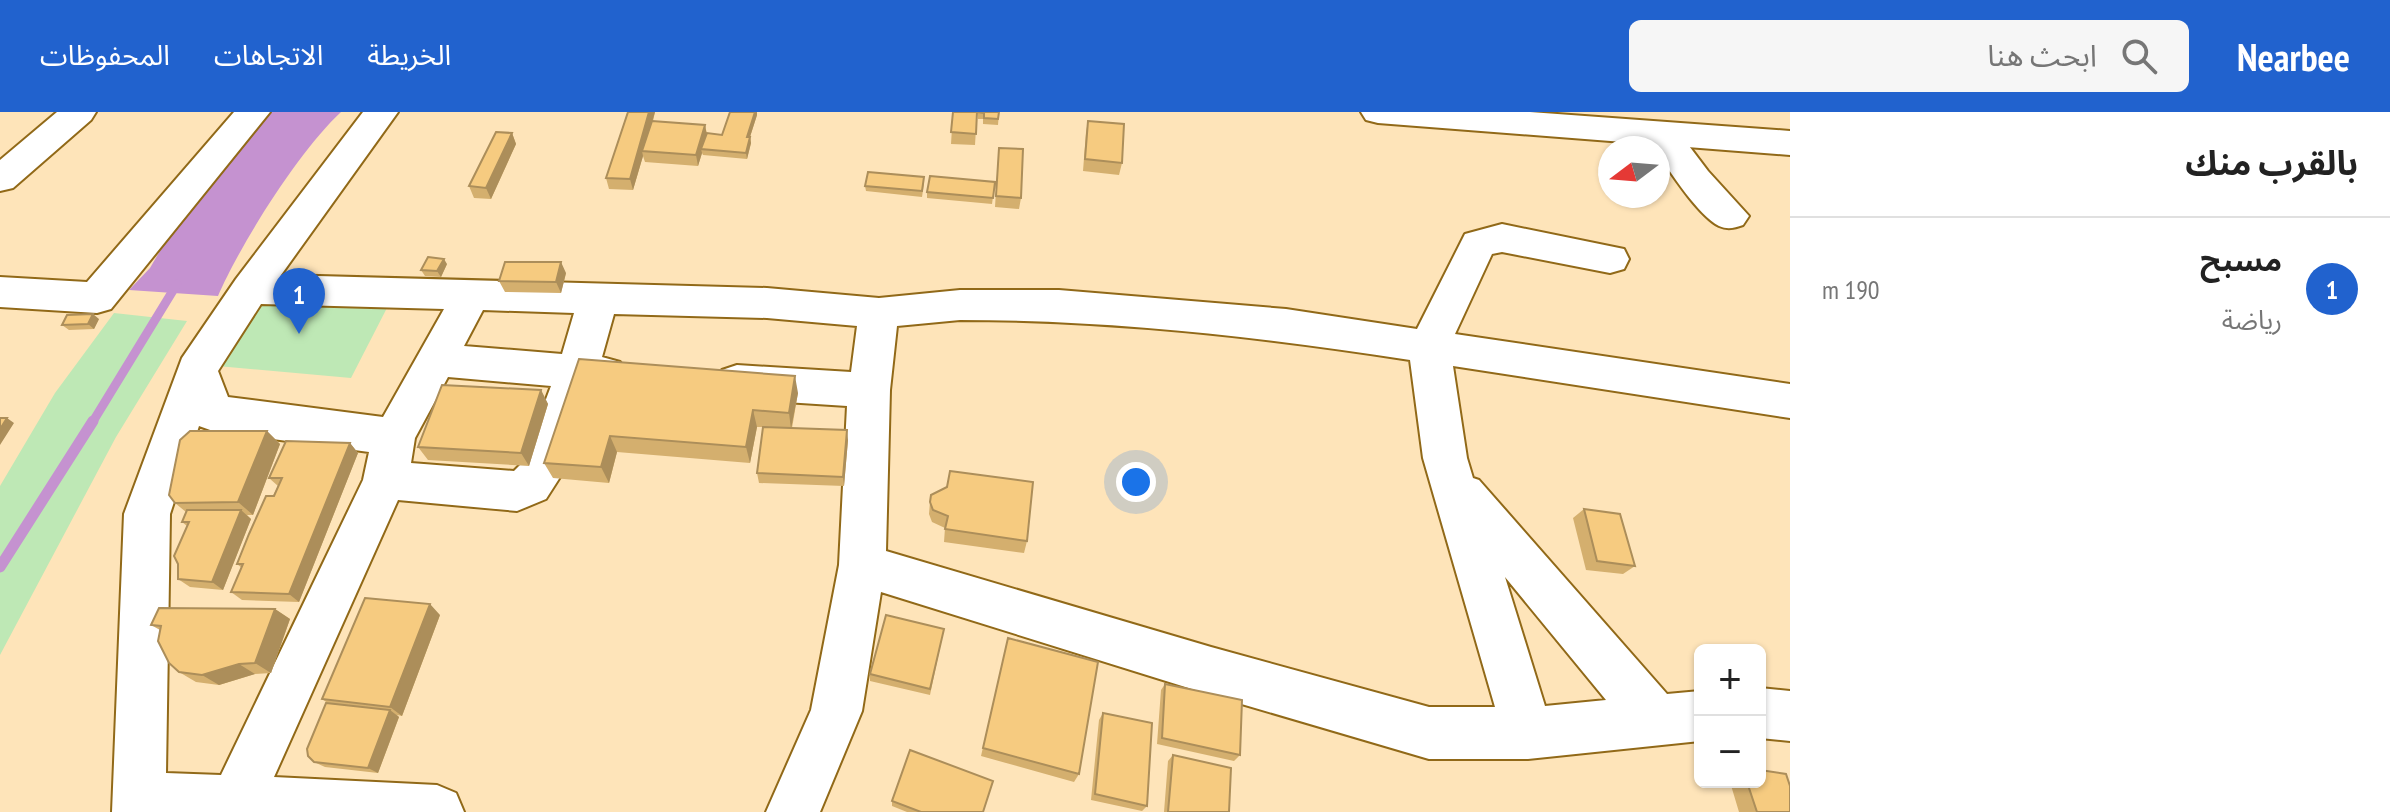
<!DOCTYPE html>
<html lang="ar">
<meta charset="utf-8">
<style>
body{margin:0;font-family:"PT Sans Narrow","Noto Sans Arabic",sans-serif;background:#f6f6f6;color:#222;direction:rtl}
.controls{position:absolute;right:24px;bottom:24px;display:grid;overflow:hidden;border-radius:12px;box-shadow:0 2px 6px #0004}
.controls button{width:72px;height:72px;display:grid;place-items:center;padding:0;border:0;border-bottom:2px solid #e0e0e0;background:#fff;color:#222;font:40px sans-serif}
.compass{position:absolute;left:1598px;top:24px;width:72px;height:72px;border-radius:50%;background:#fff;box-shadow:0 2px 6px #0004;rotate:254deg}
.you{position:absolute;left:1136px;top:370px;width:28px;height:28px;margin:-20px;border:6px solid #fff;border-radius:50%;background:#1a73e8;box-shadow:0 0 0 12px #1a73e833}
.badge{display:grid;place-items:center;width:52px;height:52px;border-radius:50%;background:#2162ce;color:#fff;font-size:26px;font-weight:700}
.pin{position:absolute;translate:-50% -66px;filter:drop-shadow(0 2px 4px #0008)}
.pin::after{content:'';position:absolute;top:42px;width:28px;height:24px;background:inherit;clip-path:polygon(0 0,100% 0,50% 100%)}
.list{margin:0;padding:0;list-style:none}
h2{display:flex;justify-content:space-between;align-items:center;height:104px;margin:0;padding:0 32px;font-size:34px}
h2 small{font-size:26px;font-weight:400;color:#767676}
.list li{display:grid;grid-template-columns:52px 1fr auto;gap:24px;align-items:center;box-sizing:border-box;height:144px;padding:0 32px;border-top:2px solid #e0e0e0}
.list b{display:block;font-size:30px;white-space:nowrap}
.list p{margin:0;font-size:26px;white-space:nowrap;color:#767676}
.list em{font-size:26px;font-style:normal;color:#767676}
.icon{flex:none;width:44px;height:44px;fill:none;stroke:currentColor;stroke-width:2;stroke-linecap:round;stroke-linejoin:round}
.map{position:relative;flex:none;width:1790px;height:700px;overflow:hidden;direction:ltr}
header{display:flex;align-items:center;gap:48px;box-sizing:border-box;height:112px;padding:0 40px;background:#2162ce;color:#fff}
header strong{font-size:38px}
nav{display:flex;gap:44px;margin-inline-start:auto;font-size:28px}
.search{width:560px;height:72px;background:#f6f6f6;display:flex;align-items:center;gap:20px;box-sizing:border-box;padding:0 28px;border-radius:12px;color:#767676;font-size:30px}
main{display:flex}
aside{flex:1;background:#fff}
.map>svg:first-child{display:block}
.green{fill:#bee8b5}
.water{fill:#c592d0}
.lines{fill:none;stroke-linecap:round;stroke-linejoin:round}
.stream-far1{stroke:#c592d0;stroke-width:9}
.stream{stroke:#c592d0;stroke-width:11}
.minor-casing{stroke:#916918;stroke-width:4}
.major-casing{stroke:#916918;stroke-width:4}
.minor{fill:#fff;fill-rule:evenodd}
.major{fill:#fff;fill-rule:evenodd}
.wall{fill:#d4af6e}
.shaded-wall{fill:#ac8e5a}
.building{fill:#f6cb80;stroke:#ac8e5a;stroke-width:2}
</style>
<header>
<strong>Nearbee</strong>
<div class="search"><svg class="icon" aria-label="search" viewBox="0 0 24 24"><circle cx="10" cy="10" r="6"/><path d="M15 15l6 6"/></svg>ابحث هنا</div>
<nav><a>الخريطة</a><a>الاتجاهات</a><a>المحفوظات</a></nav>
</header>
<main>
<aside>
<h2>بالقرب منك<small></small></h2>
<ul class="list">
<li><span class="badge">1</span><div><b>مسبح</b><p>رياضة</p></div><em>190 m</em></li>
</ul>
</aside>
<div class="map">
<svg width="1790" height="700" viewBox="0 0 1790 700">
<rect width="100%" height="100%" fill="#fee4b9"/>
<path class="green" d="M250,180L389,192L351,266L206,253Z
M114,201L187,209L116,325L0,543V374L55,281Z"/>
<path class="water" d="M267,0H341C299,39 241,131 218,184L129,178L150,156L185,96Z"/>
<g class="lines">
<path class="stream-far1" d="M92,311L177,172"/>
<path class="stream" d="M0,455L93,309"/>
<g class="minor-casing">
<path id="minor" d="M57,0H96L91,8L13,76L0,79V48Z
M234,0H270L111,197L97,201L0,195V165L87,170Z
M363,0H398L281,163L767,176L879,186L960,178H1059L1286,197L1417,217L1465,122L1502,112L1624,137L1629,147L1624,157L1610,161L1502,140L1492,142L1455,222L1790,272V306L1453,254L1467,346L1473,366L1479,368L1667,582L1700,579V629L1528,647H1429L1211,583L881,480L862,599L820,700H766L811,598L839,453L847,294L737,287L722,282L716,270L722,258L737,253L851,260L857,214L767,206L614,202L602,245L620,250L626,262L620,274L605,279L592,277L562,362L546,387L517,399L398,388L274,665L437,673L456,681L464,700H112L124,402L182,246L236,167ZM261,192L444,197L383,305L228,285L218,259ZM483,198L574,201L562,242L464,234ZM960,208C1111,208 1261,225 1410,248L1423,346L1495,595H1429L1211,535L886,439L890,278L897,214ZM448,265L551,274L522,351L514,359L411,351L415,326ZM199,314L213,319L369,340L363,368L221,663L166,661L170,402ZM1505,465L1606,588L1545,594Z
M1662,10L1674,14L1708,59L1749,104L1743,113C1734,116 1728,118 1719,114C1699,104 1671,61 1658,42V36H1654L1645,22L1650,14Z
M1760,576L1790,579V629L1760,626Z"/>
</g>
<g class="major-casing">
<path id="major" d="M1361,0H1530L1790,19V43L1378,11L1366,8Z"/>
</g>
<use href="#minor" class="minor"/>
<use href="#major" class="major"/>
</g>
<path class="wall" d="M628,0H655L653,9L705,13L707,22L722,23L730,0H757V3L750,25L751,31L747,47L703,43L702,41L698,54L645,50L643,44L633,78L609,77L606,66Z
M953,0H977L975,33L951,32Z
M978,0H999L998,13L983,12V7H978Z
M1088,9L1122,51L1119,63L1083,59L1086,20Z
M512,21L516,32L491,87L474,86L469,74Z
M998,47L1021,86L1019,97L995,95Z
M995,70L992,92L927,86V80Z
M924,71L922,85L866,79L865,74Z
M447,152L441,165L425,164L421,158Z
M566,161L561,181L505,180L499,169Z
M99,207L94,217L69,218L62,213Z
M579,247L798,281L792,316L848,328L844,374L759,371L757,361L767,315H757L750,351L617,340L609,371L553,366L544,351Z
M541,278L548,292L529,354L428,348L418,335Z
M267,319L280,332L253,403H247L251,407L223,478L190,475L178,467L187,414L182,410L186,400L175,391Z
M350,331L358,341L299,490L242,488L231,480L242,456L237,452L278,374L269,366Z
M930,390L1027,429L1024,441L944,430L945,416L932,410L929,402Z
M1584,397L1635,454L1623,462L1586,458L1573,406Z
M275,497L290,507L271,561L255,562L219,573L196,570L179,560L160,518L151,513Z
M440,503L402,604L397,603L399,605L378,661L325,655L314,650L329,592L322,587Z
M944,517L930,583L870,569V562Z
M1008,526L1079,662L1074,670L981,644Z
M1165,572L1240,643L1234,649L1157,632L1161,578Z
M1103,601L1147,694L1142,699L1091,688L1099,608Z
M1173,643L1229,700H1164L1168,649Z
M1730,670H1760L1790,700H1739Z
M892,689L983,700H907L892,694Z"/>
<path class="shaded-wall" d="M649,0H655L644,39H642L643,44L633,78L630,67Z
M755,0H757V3L748,31L747,25Z
M705,13L707,24L701,37L702,41L698,54L696,43Z
M512,21L516,32L491,87L486,76Z
M750,25L751,31L747,47L746,41Z
M444,147L447,152L441,165L437,159Z
M561,150L566,161L561,181L556,170Z
M93,202L99,207L94,217L88,212Z
M795,264L798,281L791,317L789,301Z
M541,278L548,292L529,354L521,341Z
M753,298L757,315L750,351L746,335Z
M7,306L14,311L0,333V317Z
M847,318L848,328L844,374L843,365Z
M267,319L280,332L253,403L238,390Z
M610,324L617,340L609,371L601,355Z
M350,331L358,341L299,490L289,482Z
M241,398L251,407L223,478L212,470Z
M430,492L440,503L402,604L390,595Z
M275,497L290,507L271,561L255,551Z
M239,552L255,562L219,573L202,563Z
M390,598L399,605L378,661L368,656Z"/>
<path class="building" d="M628,0H649L630,67L606,66Z
M730,0H755L747,25H750L746,41L701,37L707,21L722,23Z
M953,0H977L976,22L951,20Z
M978,0H999L998,7L984,6V1Z
M652,9L705,13L696,43L642,39Z
M1088,9L1124,12L1122,51L1085,47Z
M496,20L512,21L486,76L469,74Z
M999,36L1023,37L1021,86L996,84Z
M868,60L924,65L922,79L865,74Z
M930,64L995,70L993,86L927,80Z
M428,145L444,147L437,159L421,158Z
M505,150H561L556,170L499,169Z
M93,202L88,212L62,213L67,203Z
M579,247L795,264L789,301L753,298L746,335L610,324L601,355L544,351Z
M442,273L541,278L521,341L418,335Z
M0,306H7L0,317Z
M763,315L847,318L843,365L757,361Z
M190,319H267L238,390L175,391L169,383L180,328Z
M286,329L350,331L289,482L231,480L243,452H237L249,422L266,384H274L282,366H269Z
M950,359L1033,370L1027,429L945,417L948,404L933,398L930,390L931,383L947,375Z
M1584,397L1620,402L1635,454L1597,449Z
M187,398H241L212,470L178,467V452L174,444L189,410H182Z
M365,486L430,492L390,595L322,587Z
M159,496L275,497L255,551L239,552L202,563L179,560L169,551L158,529L161,514L151,513Z
M886,503L944,517L930,577L870,562Z
M1008,526L1098,550L1079,662L983,636Z
M1165,572L1242,588L1240,643L1162,626Z
M326,591L390,598L368,656L314,650L308,644L307,637Z
M1103,601L1152,611L1147,694L1095,682Z
M910,638L993,669L983,700H921L892,689Z
M1173,643L1231,656L1229,700H1168Z
M1760,658L1786,662L1790,674V700H1757L1747,670H1760Z"/>
</svg>
<div class="controls">
<button>+</button>
<button>−</button>
</div>
<svg class="compass" viewBox="-18 -18 36 36"><path d="M0-13l5 13h-10z" fill="#e53935"/><path d="M0 13l5-13h-10z" fill="#767676"/></svg>
<div class="you"></div>
<div class="pin badge" style="left:299px;top:222px">1</div>
</div>
</main>
